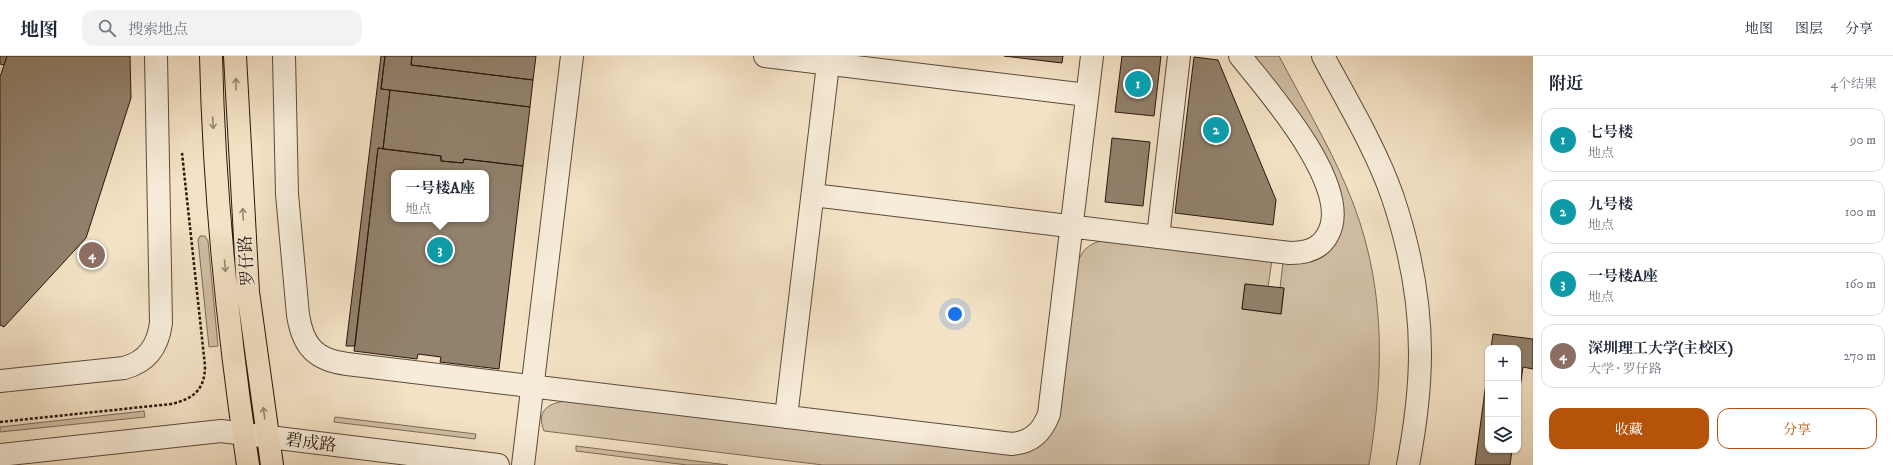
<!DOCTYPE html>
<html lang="zh">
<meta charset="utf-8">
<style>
body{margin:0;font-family:"IM FELL DW Pica","Noto Serif SC",serif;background:#f2f2f3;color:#1f2937}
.controls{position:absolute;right:12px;bottom:12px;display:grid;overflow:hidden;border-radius:8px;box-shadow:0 1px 3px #0004}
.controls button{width:36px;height:36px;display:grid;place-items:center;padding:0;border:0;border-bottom:1px solid #e0e1e3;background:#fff;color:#1f2937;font:20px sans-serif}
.you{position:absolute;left:955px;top:258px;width:14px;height:14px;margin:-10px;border:3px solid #fff;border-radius:50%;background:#1a73e8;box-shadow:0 0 0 6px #1a73e833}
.badge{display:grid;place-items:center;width:26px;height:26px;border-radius:50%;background:#b45309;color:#fff;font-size:13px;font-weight:700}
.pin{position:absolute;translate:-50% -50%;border:2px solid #fff;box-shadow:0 1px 4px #0006}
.popup{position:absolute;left:391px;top:114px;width:98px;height:52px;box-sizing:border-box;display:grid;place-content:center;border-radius:8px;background:#fff;filter:drop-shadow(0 1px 3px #0005);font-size:13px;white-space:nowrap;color:#747a83}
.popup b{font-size:15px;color:#1f2937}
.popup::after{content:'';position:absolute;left:50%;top:100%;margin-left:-8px;border:8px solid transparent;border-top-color:#fff}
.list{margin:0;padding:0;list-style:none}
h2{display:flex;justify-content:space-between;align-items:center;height:52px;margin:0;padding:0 16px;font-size:17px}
h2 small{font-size:13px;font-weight:400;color:#747a83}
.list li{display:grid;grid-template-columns:26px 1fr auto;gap:12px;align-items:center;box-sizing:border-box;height:64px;margin:0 8px 8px;padding:0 8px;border:1px solid #e0e1e3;border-radius:12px}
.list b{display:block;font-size:15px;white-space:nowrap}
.list p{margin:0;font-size:13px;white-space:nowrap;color:#747a83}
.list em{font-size:13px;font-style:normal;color:#747a83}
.actions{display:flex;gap:8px;padding:12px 16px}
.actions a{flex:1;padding:9px 0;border:1px solid #b45309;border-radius:12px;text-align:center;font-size:14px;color:#b45309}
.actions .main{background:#b45309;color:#fff}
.icon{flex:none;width:22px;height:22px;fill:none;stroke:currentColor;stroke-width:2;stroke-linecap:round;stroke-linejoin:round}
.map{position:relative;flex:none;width:1533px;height:409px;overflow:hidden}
header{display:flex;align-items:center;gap:24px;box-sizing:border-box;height:56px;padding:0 20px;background:#fff;border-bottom:1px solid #e0e1e3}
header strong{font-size:19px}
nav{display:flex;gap:22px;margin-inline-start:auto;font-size:14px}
.search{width:280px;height:36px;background:#f2f2f3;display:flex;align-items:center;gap:10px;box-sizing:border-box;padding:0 14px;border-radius:12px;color:#747a83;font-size:15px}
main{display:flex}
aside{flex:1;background:#fff}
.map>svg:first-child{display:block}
.green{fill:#d1bfa6;stroke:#7d6b59}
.building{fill:#92816c;stroke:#29170c;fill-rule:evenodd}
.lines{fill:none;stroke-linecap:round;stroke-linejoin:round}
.minor-casing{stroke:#5c4a3a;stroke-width:24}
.major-casing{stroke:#29170c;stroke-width:24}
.path{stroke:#29170c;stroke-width:2.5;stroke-dasharray:3 2;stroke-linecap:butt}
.minor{stroke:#f7ecd9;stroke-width:22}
.major{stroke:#f3e2c5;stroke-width:22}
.oneway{stroke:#988772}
.labels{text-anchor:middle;stroke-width:3;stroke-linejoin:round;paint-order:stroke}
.street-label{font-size:17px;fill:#29170c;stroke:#f7ecd9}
</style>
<header>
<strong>地图</strong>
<div class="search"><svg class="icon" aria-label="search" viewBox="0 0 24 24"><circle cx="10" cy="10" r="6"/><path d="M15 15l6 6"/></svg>搜索地点</div>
<nav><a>地图</a><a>图层</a><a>分享</a></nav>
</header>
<main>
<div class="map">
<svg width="1533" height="409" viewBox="0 0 1533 409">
<rect width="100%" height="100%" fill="#f3e2c5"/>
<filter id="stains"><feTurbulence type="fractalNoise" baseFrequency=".005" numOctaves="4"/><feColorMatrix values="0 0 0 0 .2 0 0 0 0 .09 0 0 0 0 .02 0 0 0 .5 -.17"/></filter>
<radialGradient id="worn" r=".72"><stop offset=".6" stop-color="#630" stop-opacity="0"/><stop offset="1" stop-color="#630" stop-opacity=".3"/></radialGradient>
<path class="green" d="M1249,0H1279C1302,44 1328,87 1347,132C1386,223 1385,313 1369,409H823L544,375C536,356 547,347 566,345L1041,388L1048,382L1054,372L1078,206C1082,194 1089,188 1101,185L1272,204L1268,231L1245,228L1242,253L1281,258L1284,233L1280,232L1283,206C1313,209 1335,204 1340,170Z
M200,180H205L208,185L218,290L209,291L198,184Z
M144,355L145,361L0,376V371Z
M335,361L476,378L475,383L334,366Z
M576,390L728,409H687L576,395Z"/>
<path class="building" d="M0,0H7L4,9L0,8Z
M7,0H130L131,42L86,182L4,271L0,269V21Z
M381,0H385L381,33L390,34L383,93L378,92L355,290H346Z
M385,0H412L411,9L533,24L530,51L381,33Z
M412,0H536L533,24L411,9Z
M1004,0H1063L1062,7Z
M1122,0H1161L1154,60L1115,56Z
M1194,1L1218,4L1276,144L1273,169L1175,157Z
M390,34L530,51L523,110L464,103L463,107L441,105V100L383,93Z
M1112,82L1150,86L1143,150L1105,146Z
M378,92L441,100V105L463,107L464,103L523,110L499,313L440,306L441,301L418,298L417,303L354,295ZM394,117H486V163H394Z
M1245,228L1284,232L1281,258L1242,253Z
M1493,278L1533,283V313L1523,311L1518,346V292H1491Z
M1488,312V394H1512L1510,409H1475Z"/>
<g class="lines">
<g class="minor-casing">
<path id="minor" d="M284,0L287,138L298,259C303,290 315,304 347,308L1012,388C1032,386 1042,376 1049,358L1092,0
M765,0L1087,39
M1323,0C1347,45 1375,91 1392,139C1409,189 1420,244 1420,297C1420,335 1415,372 1408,409
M813,139L1290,197C1305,197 1319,194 1327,180C1356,134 1268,35 1240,0
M1158,181L1179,0
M0,325L124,312C147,306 158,290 161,267L156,0
M786,361L829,0
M0,399L221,375L498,409
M523,409L572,0"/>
</g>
<g class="major-casing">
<path id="major" d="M211,0C214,137 228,274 248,409
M235,0L248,236L272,409"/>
</g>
<path class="path" d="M0,366L171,348C193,343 205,334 205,310L182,97"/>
<use href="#minor" class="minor"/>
<use href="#major" class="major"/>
</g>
<defs><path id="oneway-shaft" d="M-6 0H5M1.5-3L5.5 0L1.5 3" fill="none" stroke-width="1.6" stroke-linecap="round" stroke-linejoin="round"/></defs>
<g class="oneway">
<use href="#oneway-shaft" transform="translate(236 28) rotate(-92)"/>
<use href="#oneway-shaft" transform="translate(213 67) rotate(87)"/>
<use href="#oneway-shaft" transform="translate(243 158) rotate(-93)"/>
<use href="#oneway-shaft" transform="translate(225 210) rotate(85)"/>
<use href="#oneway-shaft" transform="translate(264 357) rotate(-98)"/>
</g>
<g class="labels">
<g class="street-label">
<text transform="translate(246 205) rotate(-94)" y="6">罗仔路</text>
<text transform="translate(311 386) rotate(7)" y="6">碧成路</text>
</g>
</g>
<rect width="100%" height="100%" filter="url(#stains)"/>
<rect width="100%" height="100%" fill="url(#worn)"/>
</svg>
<div class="controls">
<button>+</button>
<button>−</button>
<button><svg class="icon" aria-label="layers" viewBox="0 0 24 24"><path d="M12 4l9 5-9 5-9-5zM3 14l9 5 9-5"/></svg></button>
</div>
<div class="you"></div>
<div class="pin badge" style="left:1138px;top:28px;background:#0f9aa8">1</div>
<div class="pin badge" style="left:1216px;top:74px;background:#0f9aa8">2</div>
<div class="pin badge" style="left:440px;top:194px;background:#0f9aa8">3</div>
<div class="popup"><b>一号楼A座</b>地点</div>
<div class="pin badge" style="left:92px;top:199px;background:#8d6e63">4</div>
</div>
<aside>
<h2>附近<small>4个结果</small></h2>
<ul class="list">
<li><span class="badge" style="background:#0f9aa8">1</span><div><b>七号楼</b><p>地点</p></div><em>90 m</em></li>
<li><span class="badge" style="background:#0f9aa8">2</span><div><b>九号楼</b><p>地点</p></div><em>100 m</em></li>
<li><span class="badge" style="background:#0f9aa8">3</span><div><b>一号楼A座</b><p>地点</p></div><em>160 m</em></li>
<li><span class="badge" style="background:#8d6e63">4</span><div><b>深圳理工大学(主校区)</b><p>大学 · 罗仔路</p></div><em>270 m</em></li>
</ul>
<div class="actions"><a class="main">收藏</a><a>分享</a></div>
</aside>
</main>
